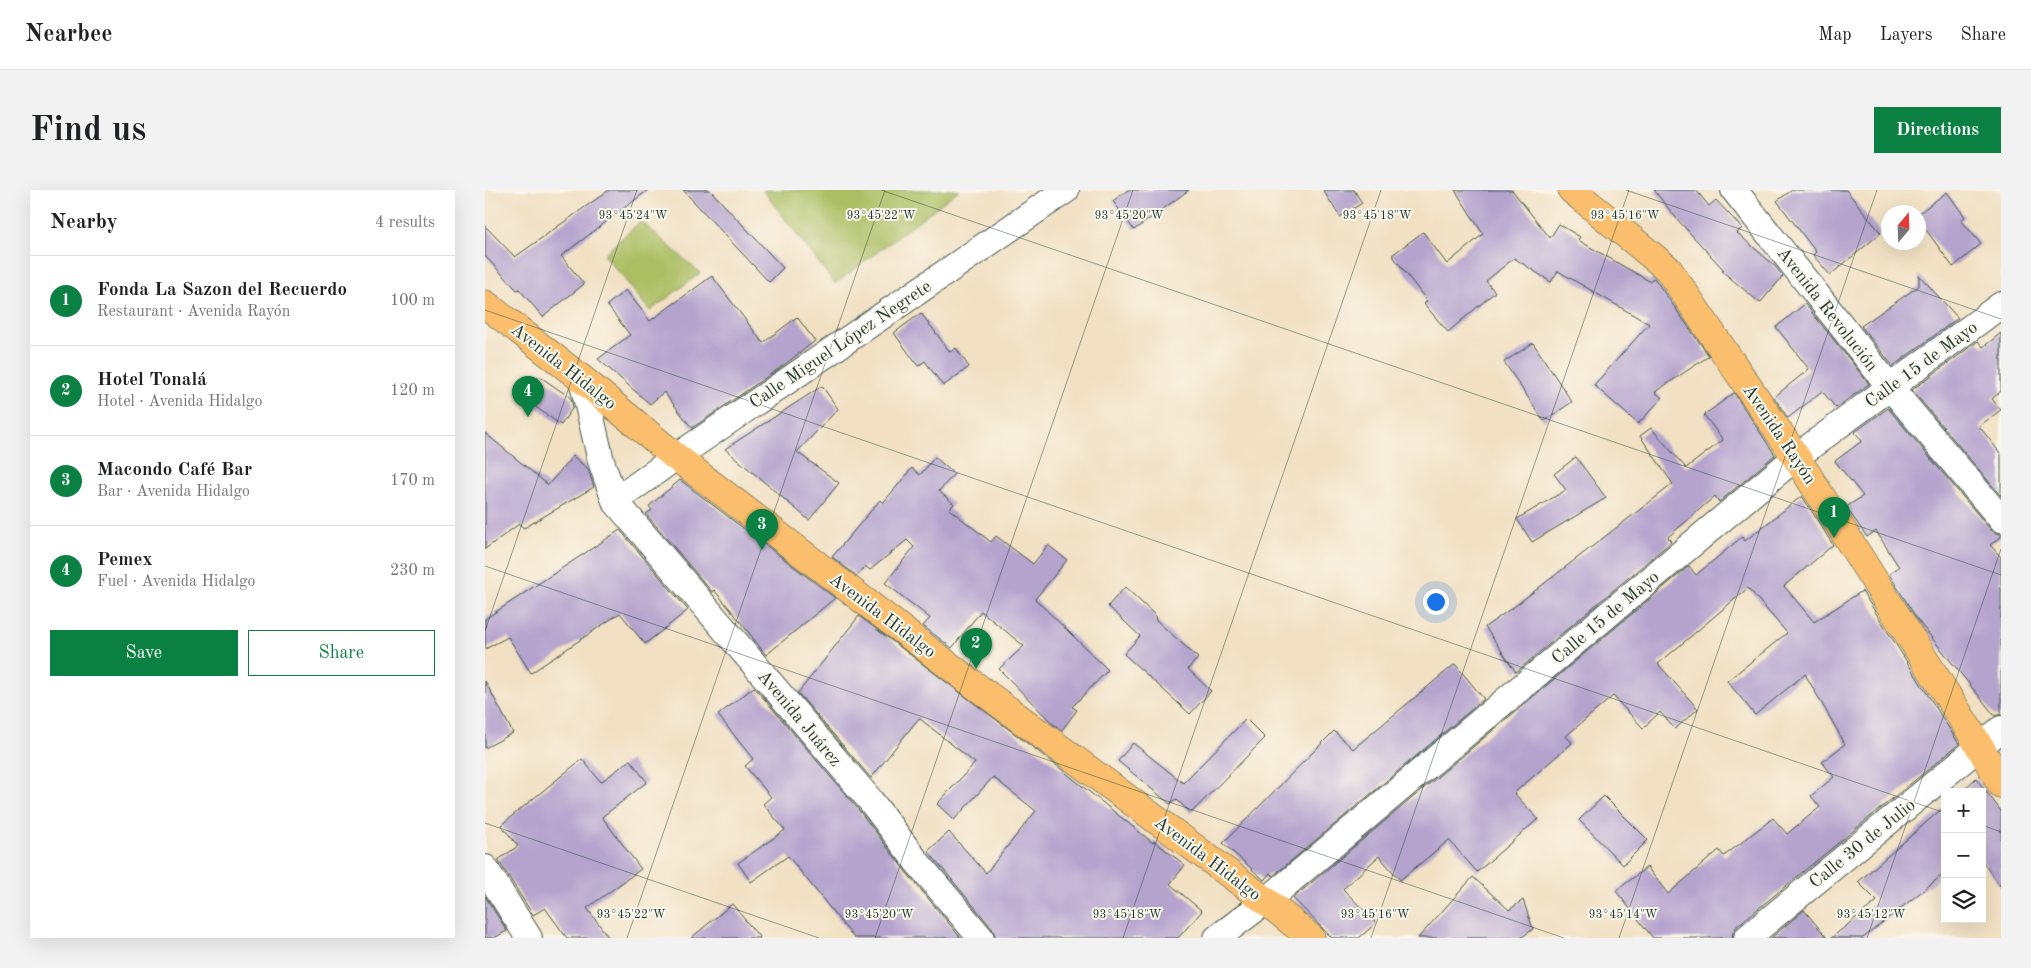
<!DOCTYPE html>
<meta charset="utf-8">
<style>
body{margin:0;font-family:"Old Standard TT",serif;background:#f2f2f2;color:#202124}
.controls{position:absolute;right:15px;bottom:15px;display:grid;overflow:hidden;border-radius:0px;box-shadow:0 5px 20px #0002}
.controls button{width:45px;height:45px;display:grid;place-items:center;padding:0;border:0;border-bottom:1px solid #e0e0e0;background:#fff;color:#202124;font:25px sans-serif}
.compass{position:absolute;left:1396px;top:15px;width:45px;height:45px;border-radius:50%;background:#fff;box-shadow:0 5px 20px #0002;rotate:19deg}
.you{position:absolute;left:950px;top:411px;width:18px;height:18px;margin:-12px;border:4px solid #fff;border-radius:50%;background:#1a73e8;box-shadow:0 0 0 8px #1a73e833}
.badge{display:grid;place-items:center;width:32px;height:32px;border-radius:50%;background:#0b8043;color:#fff;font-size:16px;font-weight:700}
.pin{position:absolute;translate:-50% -41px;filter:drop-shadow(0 1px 2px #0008)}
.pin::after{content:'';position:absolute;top:26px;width:18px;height:15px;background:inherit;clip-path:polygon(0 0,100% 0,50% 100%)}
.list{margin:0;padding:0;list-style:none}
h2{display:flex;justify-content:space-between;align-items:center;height:65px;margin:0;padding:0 20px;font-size:21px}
h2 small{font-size:16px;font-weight:400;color:#757577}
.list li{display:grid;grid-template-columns:32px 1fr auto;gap:15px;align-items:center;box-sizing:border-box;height:90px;padding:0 20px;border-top:1px solid #e0e0e0}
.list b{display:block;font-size:19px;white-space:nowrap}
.list p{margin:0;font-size:16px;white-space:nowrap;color:#757577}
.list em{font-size:16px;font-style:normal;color:#757577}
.actions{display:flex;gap:10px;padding:15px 20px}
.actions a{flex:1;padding:11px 0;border:1px solid #0b8043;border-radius:0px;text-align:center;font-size:18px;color:#0b8043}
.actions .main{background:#0b8043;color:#fff}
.icon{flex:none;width:28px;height:28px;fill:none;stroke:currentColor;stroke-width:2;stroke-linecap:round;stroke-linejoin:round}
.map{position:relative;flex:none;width:1516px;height:748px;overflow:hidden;border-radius:0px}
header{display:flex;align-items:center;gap:30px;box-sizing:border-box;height:70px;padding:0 25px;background:#fff;border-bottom:1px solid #e0e0e0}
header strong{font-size:24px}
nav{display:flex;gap:28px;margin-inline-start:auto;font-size:18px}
.intro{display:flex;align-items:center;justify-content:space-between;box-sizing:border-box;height:120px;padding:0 30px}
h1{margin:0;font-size:35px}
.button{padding:12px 22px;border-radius:0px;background:#0b8043;color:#fff;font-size:18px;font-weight:700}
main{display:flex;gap:30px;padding:0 30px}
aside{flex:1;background:#fff;border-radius:0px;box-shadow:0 5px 20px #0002}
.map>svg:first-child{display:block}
.green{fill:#abbe62;stroke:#657e4b}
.building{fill:#b4a3cd}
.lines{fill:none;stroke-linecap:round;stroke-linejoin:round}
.street-casing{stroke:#3e5549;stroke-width:28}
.primary-casing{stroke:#3e5549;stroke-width:29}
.street{stroke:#fff;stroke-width:26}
.primary{stroke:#fabe6d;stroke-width:28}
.ticks{fill:none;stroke:#1f3d34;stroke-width:1;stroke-opacity:0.45}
.labels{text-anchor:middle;stroke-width:4;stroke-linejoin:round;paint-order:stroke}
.street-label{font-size:18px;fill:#1f3d34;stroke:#fbf7ec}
.ticks-label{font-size:12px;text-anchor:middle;fill:#1f3d34;stroke:#fbf7ec;stroke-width:4;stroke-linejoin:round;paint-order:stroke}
</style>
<header>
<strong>Nearbee</strong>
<nav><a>Map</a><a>Layers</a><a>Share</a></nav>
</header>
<div class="intro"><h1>Find us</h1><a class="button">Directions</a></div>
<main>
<aside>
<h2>Nearby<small>4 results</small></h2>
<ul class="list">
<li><span class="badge">1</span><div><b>Fonda La Sazon del Recuerdo</b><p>Restaurant · Avenida Rayón</p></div><em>100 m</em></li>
<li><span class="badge">2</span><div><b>Hotel Tonalá</b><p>Hotel · Avenida Hidalgo</p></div><em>120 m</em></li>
<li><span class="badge">3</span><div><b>Macondo Café Bar</b><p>Bar · Avenida Hidalgo</p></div><em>170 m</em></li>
<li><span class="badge">4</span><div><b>Pemex</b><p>Fuel · Avenida Hidalgo</p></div><em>230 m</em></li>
</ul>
<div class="actions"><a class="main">Save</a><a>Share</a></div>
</aside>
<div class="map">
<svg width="1516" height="748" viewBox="0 0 1516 748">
<rect width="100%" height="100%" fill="#fbf7ec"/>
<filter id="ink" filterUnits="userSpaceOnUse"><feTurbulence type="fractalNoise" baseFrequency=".02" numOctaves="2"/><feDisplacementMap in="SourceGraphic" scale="10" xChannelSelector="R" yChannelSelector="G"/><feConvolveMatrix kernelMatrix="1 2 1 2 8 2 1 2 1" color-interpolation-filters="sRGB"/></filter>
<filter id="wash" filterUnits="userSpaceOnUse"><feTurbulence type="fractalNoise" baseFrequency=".0096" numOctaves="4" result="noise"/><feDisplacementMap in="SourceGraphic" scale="20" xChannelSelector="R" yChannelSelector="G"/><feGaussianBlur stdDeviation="1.12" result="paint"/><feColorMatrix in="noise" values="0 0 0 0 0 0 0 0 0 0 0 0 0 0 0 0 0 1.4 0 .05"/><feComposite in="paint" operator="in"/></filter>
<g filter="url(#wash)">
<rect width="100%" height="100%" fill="#f1e0c2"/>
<path class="green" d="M278,0H474L350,94Z
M156,31L215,83L165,121L119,64Z"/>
<g id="blocks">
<path class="building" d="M124,0H163L76,66L99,94L58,127L34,99L32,100L0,66V36L30,67Z
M198,0H225L298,78L284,92Z
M643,0H704L649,40L628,11Z
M838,0H869L877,13L855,27Z
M970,0H1027L1065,48L1074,34L1095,47L1093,50L1164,91L1169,88L1224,166L1170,202L1177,208L1153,234L1109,195L1164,134L1073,81L1066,92L1029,68L1001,91L1010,102L963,142L939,114L942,111L907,65L938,42L962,74L998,44Z
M1169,0H1211L1224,16L1231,10L1257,38L1252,43L1289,75L1298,86L1275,113L1237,81L1239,80L1191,28Z
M1307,0H1361L1396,43L1345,85L1328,65L1331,62L1292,11Z
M1462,2L1480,27L1476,30L1496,54L1468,77L1434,30V23Z
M1434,85L1473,128L1408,176L1376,136L1434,96Z
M227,86L278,153L312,127L330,151L299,175L207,238L179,202L165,214L113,169L145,145L122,115L141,100L165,131Z
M1320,114L1384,194L1351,218L1337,201L1303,228L1289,207L1324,179L1291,137Z
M436,123L465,162L471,158L484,177L458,196L440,171L433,176L409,143Z
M1516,143V201L1507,209L1516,220L1494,236L1516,264V306L1427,200L1493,151L1498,157Z
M1048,153L1087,212L1059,231L1019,172Z
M54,186L86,208L88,217L76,235L38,208Z
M337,196L353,219L312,262L354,293L324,330L240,259Z
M1249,203L1290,265L1234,312L1230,306L1183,347L1186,352L1031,482L1000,437L1034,413L1188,294L1155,246L1166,238L1201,278L1238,250L1219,225Z
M1403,218L1505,339L1510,343L1516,344V347L1505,355L1516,367V524L1510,526L1434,432L1404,384L1414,377L1391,341L1382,347L1361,317L1378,306L1350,271L1377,251L1370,242Z
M0,243L63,295L88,266L103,279L109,297L39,338L34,334L0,359Z
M450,267L469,284L454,301L469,314L464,319L506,352L511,346L548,374L563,355L582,370L550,409L623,480L587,517L592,520L577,540L567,533L514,479L539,456L496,421L467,458L438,436L445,428L400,393L429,357L422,350L385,380L380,376L372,386L347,367L395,310L398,313L427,278L435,285Z
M1091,267L1121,308L1047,352L1032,329L1081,300L1069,284Z
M195,290L350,408L281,465L250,425L229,400L227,402L161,324L167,320L164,316Z
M1317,306L1348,355L1299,396L1329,432L1377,401L1474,554L1252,736L1248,742L1247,748H1168L1131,701L1162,677L1183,704L1234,660L1239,666L1288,628L1302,644L1335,617L1326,606L1349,587L1337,572L1360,554L1320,484L1270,525L1242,491L1302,443L1263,398L1173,474L1213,519L1190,539L1175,522L1158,538L1128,506L1081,546L1087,553L1029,603L1053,629L992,682L964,650L915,690L894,666L858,699L891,733L874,748H847L808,708L1204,376L1211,385L1257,347L1260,351Z
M135,340L203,420L160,454L135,423L46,483L23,447L0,459V429Z
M640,397L672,427L670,429L713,468L703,479L726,501L705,524L639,464L655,446L623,416Z
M374,426L571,575L668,653L669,651L700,675L685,694L717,721L693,748H511L507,738L443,661L464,642L501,683L551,621L508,587L469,630L452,614L490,573L434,528L386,588L313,503Z
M970,474L999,509L788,686L785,683L779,690L738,653L849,541L868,559Z
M0,491L28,543L0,558Z
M269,497L373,619L421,682L476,748H369L303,666L266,692L253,673L300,640L278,614L286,607L260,576L268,569L233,525Z
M761,529L780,548L706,623L691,609L685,614L633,571L648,553L698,593Z
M97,569L116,592L145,570L162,592L117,627L156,679L102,718L124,748H82L60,718L48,725L13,670L33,656L16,635Z
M1491,588L1516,621V697L1497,671V602H1476Z
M1119,606L1163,650L1138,675L1094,630Z
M1460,616V683L1378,748H1346L1392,711L1373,692Z
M988,687L1024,720L1038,710L1048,739L1036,748H933Z
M0,706L22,741L9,748H0Z
M247,714L275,748H206Z
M1319,720L1342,748H1286Z"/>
</g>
</g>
<g filter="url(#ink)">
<use href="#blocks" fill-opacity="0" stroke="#3e5549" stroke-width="1"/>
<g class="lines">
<g class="street-casing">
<path id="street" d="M1249,0L1405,197L1516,329
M97,189L116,271L130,311L385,610L432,672L496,748
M130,311L191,267L581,0
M0,678L44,748
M732,748L781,711L1311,267L1516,115
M1262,748L1516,539"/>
</g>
<g class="primary-casing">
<path id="primary" d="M1087,0L1183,79L1311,267L1495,557L1516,594
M0,114L97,189L191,267L488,494L781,711L826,748"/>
</g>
<use href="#street" class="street"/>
<use href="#primary" class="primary"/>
</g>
</g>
<path class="ticks" d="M396,0L1516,385M1141,0L1516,129M0,120L1460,623M0,376L1079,748M0,441L152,0M0,633L334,748M1497,635L1516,642M142,748L400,0M390,748L648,0M638,748L896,0M886,748L1144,0M1134,748L1392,0M1382,748L1516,359"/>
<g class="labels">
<g class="street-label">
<text transform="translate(1343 119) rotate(52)" y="6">Avenida Revolución</text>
<text transform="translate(355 154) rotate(-34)" y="6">Calle Miguel López Negrete</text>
<text transform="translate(1436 174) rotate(-36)" y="6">Calle 15 de Mayo</text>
<text transform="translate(79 176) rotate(38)" y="6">Avenida Hidalgo</text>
<text transform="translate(1295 244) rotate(56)" y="6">Avenida Rayón</text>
<text transform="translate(398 425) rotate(37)" y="6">Avenida Hidalgo</text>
<text transform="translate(1120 427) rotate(-40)" y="6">Calle 15 de Mayo</text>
<text transform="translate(315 528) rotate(50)" y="6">Avenida Juárez</text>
<text transform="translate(1377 653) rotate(-39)" y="6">Calle 30 de Julio</text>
<text transform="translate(723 668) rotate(37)" y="6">Avenida Hidalgo</text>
</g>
</g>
<g class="ticks-label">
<text x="148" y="29">93°45'24"W</text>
<text x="396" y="29">93°45'22"W</text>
<text x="644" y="29">93°45'20"W</text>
<text x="892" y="29">93°45'18"W</text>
<text x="1140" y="29">93°45'16"W</text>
<text x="146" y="728">93°45'22"W</text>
<text x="394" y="728">93°45'20"W</text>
<text x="642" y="728">93°45'18"W</text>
<text x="890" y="728">93°45'16"W</text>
<text x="1138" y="728">93°45'14"W</text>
<text x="1386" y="728">93°45'12"W</text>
</g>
</svg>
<div class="controls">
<button>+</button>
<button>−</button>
<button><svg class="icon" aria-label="layers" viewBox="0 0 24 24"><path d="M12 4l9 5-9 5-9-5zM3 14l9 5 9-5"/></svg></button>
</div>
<svg class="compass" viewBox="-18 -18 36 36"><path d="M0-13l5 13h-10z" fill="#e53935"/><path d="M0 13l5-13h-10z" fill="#757577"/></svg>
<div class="you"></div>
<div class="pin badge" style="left:1349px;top:348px">1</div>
<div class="pin badge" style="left:491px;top:479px">2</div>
<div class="pin badge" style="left:277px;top:360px">3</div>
<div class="pin badge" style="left:43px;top:227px">4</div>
</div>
</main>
